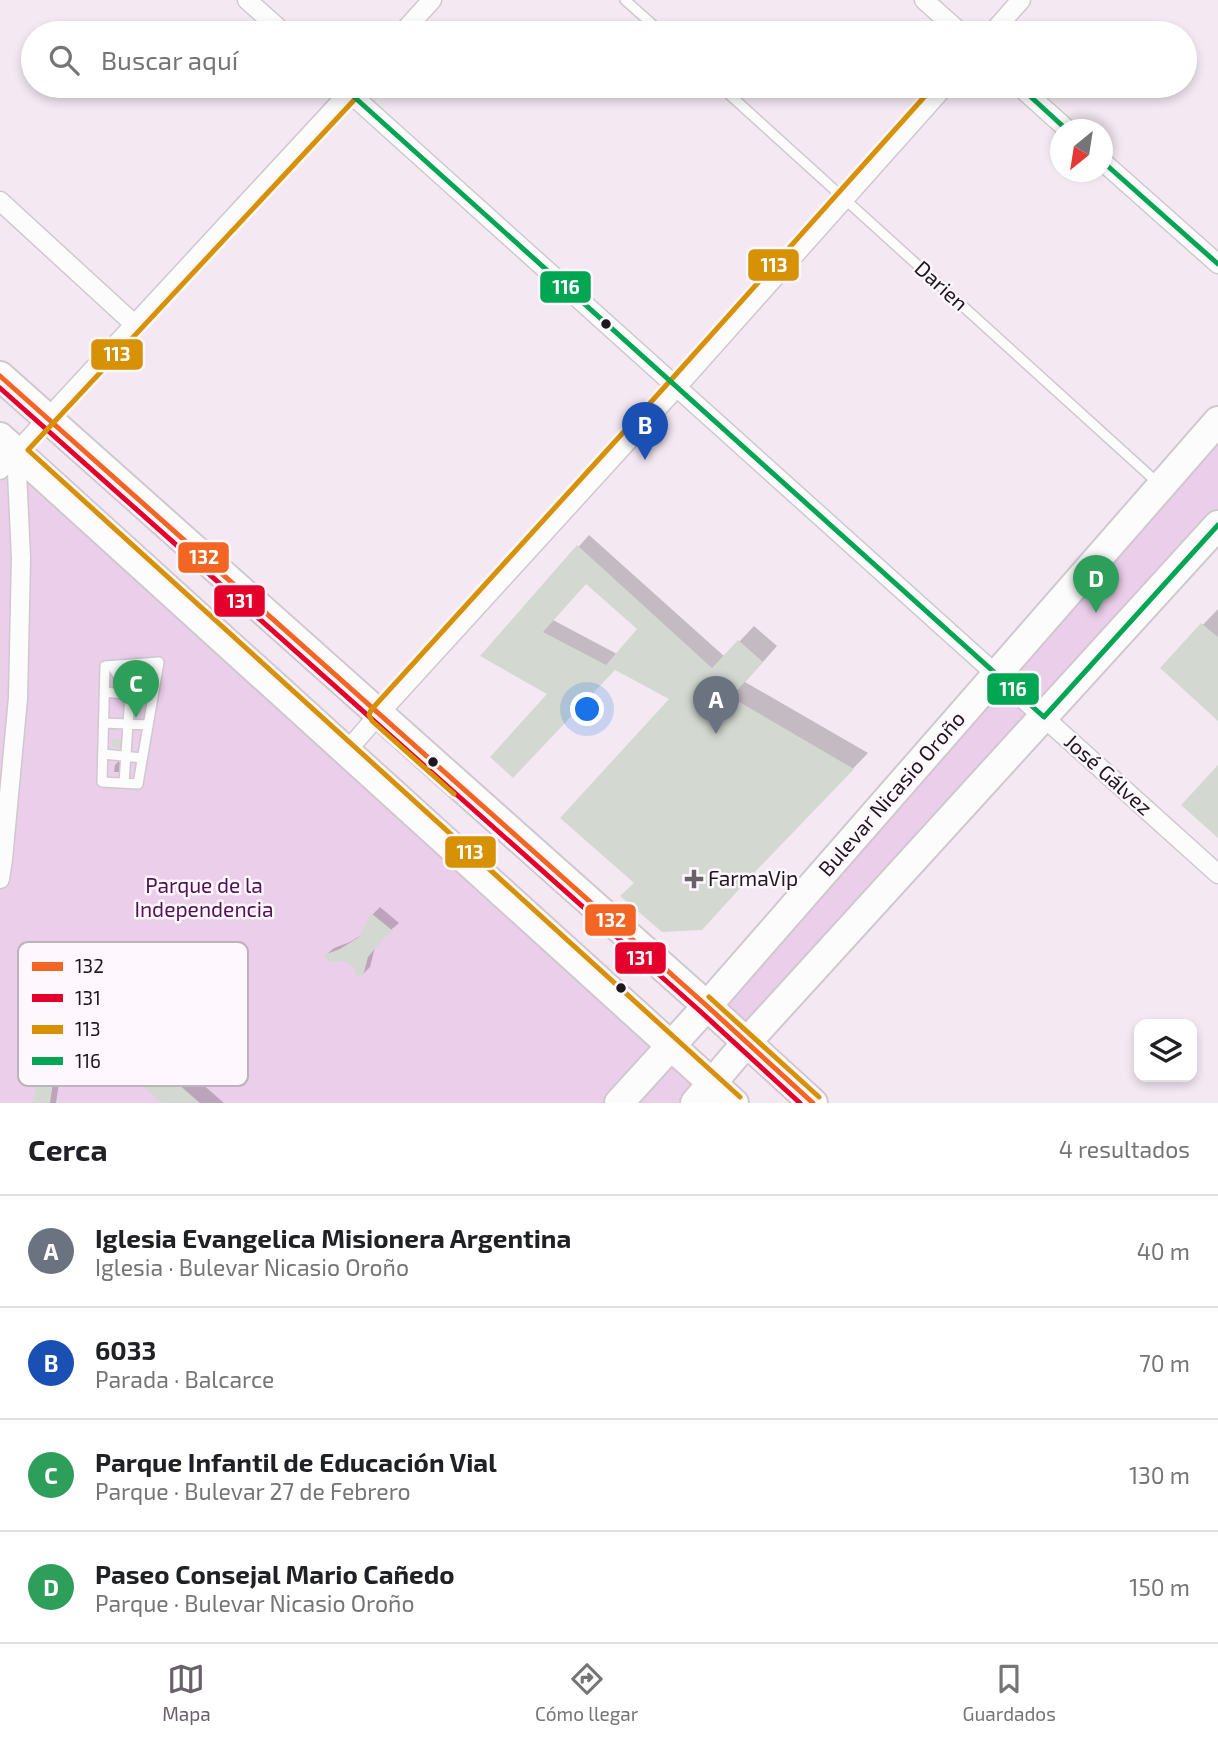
<!DOCTYPE html>
<html lang="es">
<meta charset="utf-8">
<style>
body{margin:0;font-family:"Exo 2",sans-serif;background:#f2f2f2;color:#202124}
.controls{position:absolute;right:21px;bottom:21px;display:grid;overflow:hidden;border-radius:14px;box-shadow:0 4px 10px #0003}
.controls button{width:63px;height:63px;display:grid;place-items:center;padding:0;border:0;border-bottom:2px solid #e0e0e0;background:#fff;color:#202124;font:35px sans-serif}
.compass{position:absolute;left:1050px;top:119px;width:63px;height:63px;border-radius:50%;background:#fff;box-shadow:0 4px 10px #0003;rotate:210deg}
.you{position:absolute;left:588px;top:710px;width:24px;height:24px;margin:-18px;border:5px solid #fff;border-radius:50%;background:#1a73e8;box-shadow:0 0 0 10px #1a73e833}
.badge{display:grid;place-items:center;width:46px;height:46px;border-radius:50%;background:#696169;color:#fff;font-size:23px;font-weight:700}
.pin{position:absolute;translate:-50% -58px;filter:drop-shadow(0 2px 4px #0008)}
.pin::after{content:'';position:absolute;top:37px;width:24px;height:21px;background:inherit;clip-path:polygon(0 0,100% 0,50% 100%)}
.list{margin:0;padding:0;list-style:none}
h2{display:flex;justify-content:space-between;align-items:center;height:91px;margin:0;padding:0 28px;font-size:30px}
h2 small{font-size:23px;font-weight:400;color:#757577}
.list li{display:grid;grid-template-columns:46px 1fr auto;gap:21px;align-items:center;box-sizing:border-box;height:112px;padding:0 28px;border-top:2px solid #e0e0e0}
.list b{display:block;font-size:26px;white-space:nowrap}
.list p{margin:0;font-size:23px;white-space:nowrap;color:#757577}
.list em{font-size:23px;font-style:normal;color:#757577}
.icon{flex:none;width:38px;height:38px;fill:none;stroke:currentColor;stroke-width:2;stroke-linecap:round;stroke-linejoin:round}
.map{position:relative;flex:none;width:1218px;height:1103px;overflow:hidden}
.search{position:absolute;background:#fff;box-shadow:0 4px 10px #0003;left:21px;right:21px;top:21px;height:77px;display:flex;align-items:center;gap:18px;box-sizing:border-box;padding:0 24px;border-radius:38px;color:#757577;font-size:26px}
.sheet{height:539px;background:#fff}
nav{display:flex;justify-content:space-around;align-items:center;box-sizing:border-box;height:98px;border-top:2px solid #e0e0e0;background:#fff;font-size:19px;color:#757577}
nav a{display:grid;justify-items:center;gap:4px}
nav .on{color:#696169}
.map>svg:first-child{display:block}
.green{fill:#ebcee9}
.shadow{fill:#0003;fill-rule:evenodd}
.building{fill:#d3d8d1;fill-rule:evenodd}
.lines{fill:none;stroke-linecap:round;stroke-linejoin:round}
.service-casing{stroke:#d0c8cf;stroke-width:12}
.minor-casing{stroke:#d0c8cf;stroke-width:21}
.primary-casing{stroke:#d0c8cf;stroke-width:32}
.service{stroke:#fdfcfd;stroke-width:9}
.minor{stroke:#fdfcfd;stroke-width:18}
.primary{stroke:#fdfcfd;stroke-width:28}
.bus-1-casing{stroke:#fef7fe;stroke-width:10}
.bus-2-casing{stroke:#fef7fe;stroke-width:10}
.bus-3-casing{stroke:#fef7fe;stroke-width:10}
.bus-4-casing{stroke:#fef7fe;stroke-width:10}
.bus-1{stroke:#f26522;stroke-width:5}
.bus-2{stroke:#e4002b;stroke-width:5}
.bus-3{stroke:#d69104;stroke-width:5}
.bus-4{stroke:#00a651;stroke-width:5}
.bus-dot{fill:#1e181e;stroke:#fef7fe;stroke-width:2.5}
.poi-dot{fill:#696169;stroke:#fef7fe;stroke-width:2.5}
.labels{text-anchor:middle;stroke-width:5;stroke-linejoin:round;paint-order:stroke}
.street-label{font-size:21px;fill:#1e181e;stroke:#fef7fe}
.poi-label{font-size:21px;fill:#1e181e;stroke:#fef7fe;text-anchor:start}
.park-label{font-size:21px;fill:#531053;stroke:#fef7fe}
.key{fill:#fef7fe;stroke:#bbb4bb;stroke-width:2}
.key-label{font-size:19px;fill:#1e181e}
.line-badge{stroke:#fef7fe;stroke-width:2.5}
.badge-label{font-size:19px;text-anchor:middle;font-weight:bold;fill:#fff}
</style>
<div class="map">
<svg width="1218" height="1103" viewBox="0 0 1218 1103">
<rect width="100%" height="100%" fill="#f4e9f3"/>
<path class="green" d="M1218,421V525L746,1043L707,1006Z
M16,451L734,1103H0V470Z"/>
<path class="shadow" d="M589,535L725,657L754,626L777,646L745,682L868,753L768,857L636,883L679,691L615,668L550,693L482,656ZM586,583L639,629L617,654L553,620Z
M1218,609V719L1162,668Z
M138,672L149,673V684L146,687L135,676Z
M118,762H123L122,769L119,772H114L115,765Z
M380,907L399,923L386,934L375,947L370,967L363,974L355,965L344,959L326,955L334,948L350,942L363,934L373,914Z
M120,1012L224,1103H165L109,1024Z
M50,1039L65,1041L56,1103H35L43,1046Z"/>
<path class="building" d="M577,545L712,668L738,640L763,662L731,697L854,769L753,874L702,930L662,932L620,896L634,883L560,818L669,699L615,670L513,778L490,757L547,694L480,656ZM586,584L637,629L606,665L543,632Z
M1201,623L1218,637V721L1160,668Z
M133,675H147V689H133Z
M112,739H123V748L112,747Z
M1218,765V838L1181,805Z
M371,913L393,931L384,938L368,957L363,976L356,975L353,966L344,961L333,962L325,959L324,955L340,949L359,937Z
M107,1022L200,1103H162L91,1041Z
M41,1045L58,1048L50,1103H33Z"/>
<g class="lines">
<g class="service-casing">
<path id="service" d="M625,0L662,33
M720,86L1159,484
M159,662L138,784L102,782L105,666Z
M112,666L130,695L124,783
M104,692L153,697
M104,723L148,725
M103,754L142,758"/>
</g>
<g class="minor-casing">
<path id="minor" d="M247,0L284,33
M924,0L961,33
M402,33L432,0
M992,33L1021,0
M342,86L1218,874
M1019,86L1068,130
M1102,161L1218,264
M0,201L134,324
M0,470L355,86
M347,751L378,715L677,387L945,86
M0,879L3,859L18,698L21,558L16,451"/>
</g>
<g class="primary-casing">
<path id="primary" d="M0,376L707,1006L813,1103
M0,437L734,1103
M619,1103L707,1006L1218,421
M695,1103L746,1043L1218,525"/>
</g>
<use href="#service" class="service"/>
<use href="#minor" class="minor"/>
<use href="#primary" class="primary"/>
<g class="bus-1-casing">
<path id="bus-1" d="M0,376L707,1006L813,1103"/>
</g>
<g class="bus-2-casing">
<path id="bus-2" d="M0,388L701,1012L800,1103"/>
</g>
<g class="bus-3-casing">
<path id="bus-3" d="M356,86L359,92L356,98L28,450L740,1097
M454,794L372,721L369,715L371,710L670,381L934,86
M709,997L819,1097"/>
</g>
<g class="bus-4-casing">
<path id="bus-4" d="M342,86L1044,717L1218,525
M1019,86L1067,130
M1102,161L1218,264"/>
</g>
<use href="#bus-1" class="bus-1"/>
<use href="#bus-2" class="bus-2"/>
<use href="#bus-3" class="bus-3"/>
<use href="#bus-4" class="bus-4"/>
</g>
<g class="bus-dot">
<circle cx="606" cy="324" r="6"/>
<circle cx="433" cy="762" r="6"/>
<circle cx="621" cy="988" r="6"/>
</g>
<path class="poi-dot" d="M690.5 868.5h7v7h7v7h-7v7h-7v-7h-7v-7h7z"/>
<g class="labels">
<g class="street-label">
<text transform="translate(941 286) rotate(42)" y="7">Darien</text>
<text transform="translate(1108 775) rotate(42)" y="7">José Gálvez</text>
<text transform="translate(892 794) rotate(-49)" y="7">Bulevar Nicasio Oroño</text>
</g>
<g class="poi-label">
<text x="708" y="886">FarmaVip</text>
</g>
<g class="park-label">
<text x="204" y="893">Parque de la<tspan x="204" dy="24">Independencia</tspan></text>
</g>
</g>
<rect x="18" y="942" width="230" height="144" rx="10" class="key"/>
<rect x="32" y="962" width="31" height="9" fill="#f26522"/>
<rect x="32" y="994" width="31" height="8" fill="#e4002b"/>
<rect x="32" y="1025" width="31" height="9" fill="#d69104"/>
<rect x="32" y="1057" width="31" height="8" fill="#00a651"/>
<g class="key-label">
<text x="75" y="973">132</text>
<text x="75" y="1005">131</text>
<text x="75" y="1036">113</text>
<text x="75" y="1068">116</text>
</g>
<g class="line-badge">
<rect x="747" y="248" width="53" height="34" rx="7" fill="#d69104"/>
<rect x="539" y="270" width="53" height="34" rx="7" fill="#00a651"/>
<rect x="90" y="338" width="54" height="33" rx="7" fill="#d69104"/>
<rect x="177" y="541" width="53" height="33" rx="7" fill="#f26522"/>
<rect x="213" y="584" width="53" height="34" rx="7" fill="#e4002b"/>
<rect x="986" y="672" width="54" height="34" rx="7" fill="#00a651"/>
<rect x="444" y="835" width="53" height="34" rx="7" fill="#d69104"/>
<rect x="584" y="903" width="53" height="34" rx="7" fill="#f26522"/>
<rect x="614" y="941" width="53" height="34" rx="7" fill="#e4002b"/>
</g>
<g class="badge-label">
<text x="774" y="272">113</text>
<text x="566" y="294">116</text>
<text x="117" y="361">113</text>
<text x="204" y="564">132</text>
<text x="240" y="608">131</text>
<text x="1013" y="696">116</text>
<text x="470" y="859">113</text>
<text x="611" y="927">132</text>
<text x="640" y="965">131</text>
</g>
</svg>
<div class="controls">
<button><svg class="icon" aria-label="layers" viewBox="0 0 24 24"><path d="M12 4l9 5-9 5-9-5zM3 14l9 5 9-5"/></svg></button>
</div>
<svg class="compass" viewBox="-18 -18 36 36"><path d="M0-13l5 13h-10z" fill="#e53935"/><path d="M0 13l5-13h-10z" fill="#757577"/></svg>
<div class="you"></div>
<div class="pin badge" style="left:716px;top:734px;background:#6b7280">A</div>
<div class="pin badge" style="left:645px;top:460px;background:#1a4fb4">B</div>
<div class="pin badge" style="left:136px;top:718px;background:#2e9e5b">C</div>
<div class="pin badge" style="left:1096px;top:613px;background:#2e9e5b">D</div>
<div class="search"><svg class="icon" aria-label="search" viewBox="0 0 24 24"><circle cx="10" cy="10" r="6"/><path d="M15 15l6 6"/></svg>Buscar aquí</div>
</div>
<section class="sheet">
<h2>Cerca<small>4 resultados</small></h2>
<ul class="list">
<li><span class="badge" style="background:#6b7280">A</span><div><b>Iglesia Evangelica Misionera Argentina</b><p>Iglesia · Bulevar Nicasio Oroño</p></div><em>40 m</em></li>
<li><span class="badge" style="background:#1a4fb4">B</span><div><b>6033</b><p>Parada · Balcarce</p></div><em>70 m</em></li>
<li><span class="badge" style="background:#2e9e5b">C</span><div><b>Parque Infantil de Educación Vial</b><p>Parque · Bulevar 27 de Febrero</p></div><em>130 m</em></li>
<li><span class="badge" style="background:#2e9e5b">D</span><div><b>Paseo Consejal Mario Cañedo</b><p>Parque · Bulevar Nicasio Oroño</p></div><em>150 m</em></li>
</ul>
</section>
<nav>
<a class="on"><svg class="icon" aria-label="map" viewBox="0 0 24 24"><path d="M3 6l6-2 6 2 6-2v14l-6 2-6-2-6 2zM9 4v14M15 6v14"/></svg>Mapa</a>
<a><svg class="icon" aria-label="directions" viewBox="0 0 24 24"><path d="M12 3l9 9-9 9-9-9zM9 14v-3h6M13 9l2 2-2 2"/></svg>Cómo llegar</a>
<a><svg class="icon" aria-label="saved" viewBox="0 0 24 24"><path d="M7 4h10v16l-5-4-5 4z"/></svg>Guardados</a>
</nav>
